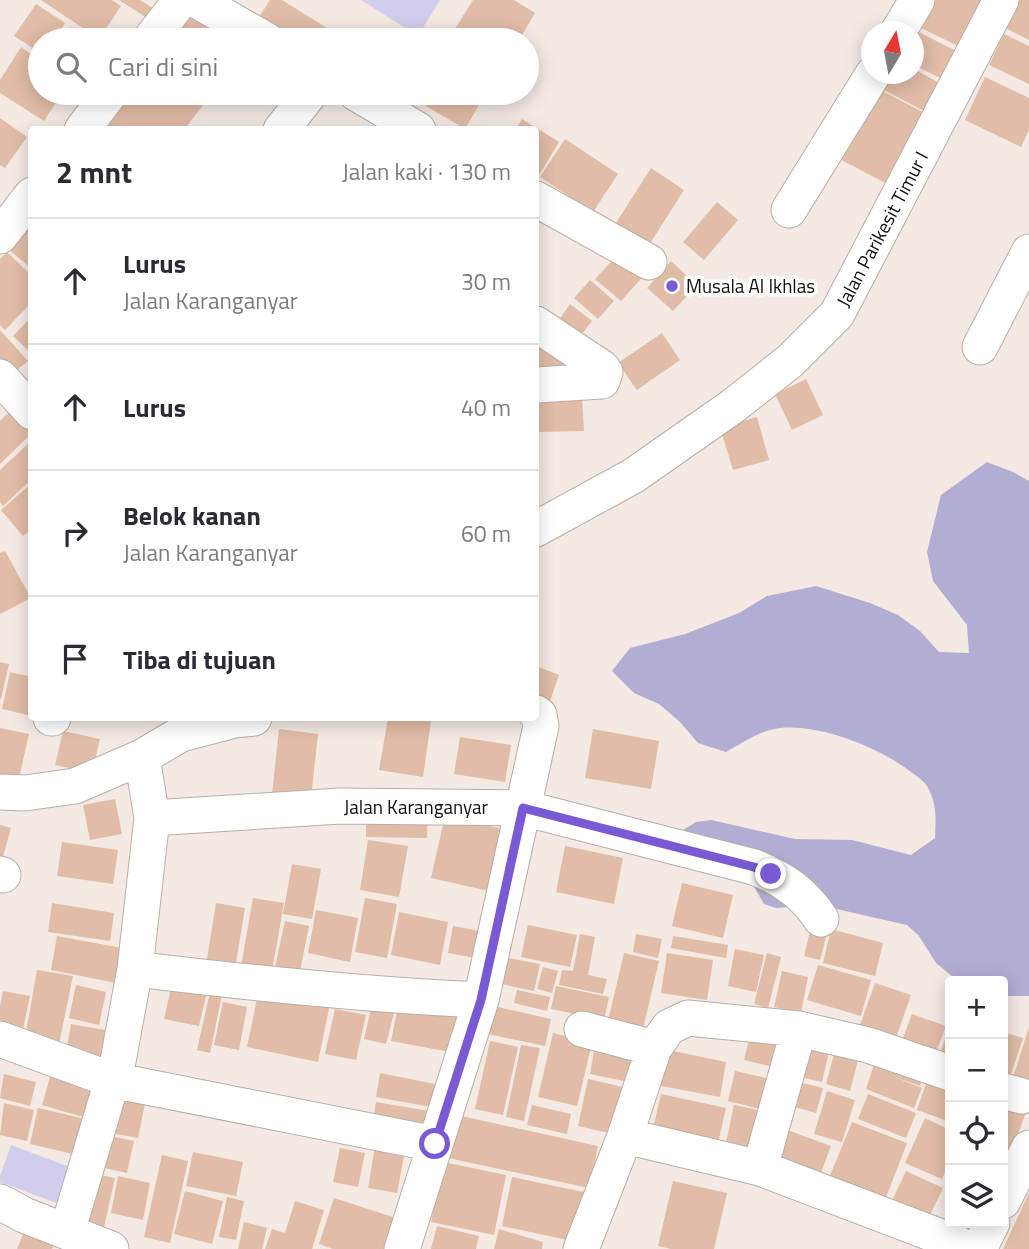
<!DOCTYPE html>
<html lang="id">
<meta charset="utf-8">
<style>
body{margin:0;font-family:"Titillium Web",sans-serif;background:#f7f7f7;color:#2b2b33}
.controls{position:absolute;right:21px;bottom:21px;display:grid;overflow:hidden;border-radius:7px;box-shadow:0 4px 18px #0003}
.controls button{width:63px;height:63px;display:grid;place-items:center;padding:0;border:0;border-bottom:2px solid #e1e1e2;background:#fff;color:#2b2b33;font:35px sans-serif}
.compass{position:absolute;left:861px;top:21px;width:63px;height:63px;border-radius:50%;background:#fff;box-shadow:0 4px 18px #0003;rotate:10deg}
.stop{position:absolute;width:21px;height:21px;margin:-16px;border:5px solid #7a5ad4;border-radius:50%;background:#fff}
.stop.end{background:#7a5ad4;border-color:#fff;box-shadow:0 2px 7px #0008}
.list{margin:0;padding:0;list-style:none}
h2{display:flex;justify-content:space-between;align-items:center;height:91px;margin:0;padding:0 28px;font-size:30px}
h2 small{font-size:23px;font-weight:400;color:#7c7c81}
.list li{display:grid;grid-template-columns:46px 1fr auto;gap:21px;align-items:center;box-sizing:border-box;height:126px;padding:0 28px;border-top:2px solid #e1e1e2}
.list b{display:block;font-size:26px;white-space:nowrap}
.list p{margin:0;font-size:23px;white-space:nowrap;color:#7c7c81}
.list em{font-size:23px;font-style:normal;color:#7c7c81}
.icon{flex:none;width:38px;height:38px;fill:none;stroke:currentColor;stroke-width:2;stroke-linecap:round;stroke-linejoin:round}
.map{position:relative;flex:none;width:1029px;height:1249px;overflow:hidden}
.search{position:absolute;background:#fff;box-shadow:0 4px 18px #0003;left:28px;top:28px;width:511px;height:77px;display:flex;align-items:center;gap:18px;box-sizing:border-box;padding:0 24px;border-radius:38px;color:#7c7c81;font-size:26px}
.panel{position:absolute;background:#fff;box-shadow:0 4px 18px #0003;left:28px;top:126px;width:511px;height:595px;border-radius:7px}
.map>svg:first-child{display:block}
.green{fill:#d1cded}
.forest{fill:#b2add2}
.building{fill:#e1bca6}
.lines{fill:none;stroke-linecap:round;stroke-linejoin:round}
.street-casing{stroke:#b8aea8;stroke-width:37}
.street{stroke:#fff;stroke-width:35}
.route{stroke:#7a5ad4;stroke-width:9}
.poi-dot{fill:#7a5ad4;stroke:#fff;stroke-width:2.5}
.labels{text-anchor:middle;stroke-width:7;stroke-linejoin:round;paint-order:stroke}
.street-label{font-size:19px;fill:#120f0c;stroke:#fff}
.poi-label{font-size:19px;fill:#120f0c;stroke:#fff;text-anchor:start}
</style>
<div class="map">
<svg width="1029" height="1249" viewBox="0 0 1029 1249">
<rect width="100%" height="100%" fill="#f4e9e3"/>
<path class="green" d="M361,0H440L418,36Z
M11,1145L75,1169L62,1205L0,1182V1176Z"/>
<path class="forest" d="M987,462L1013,472L1029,481V996H1003V981H958L936,963L919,936L907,925L819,905L776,908L764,904L749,878L680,845L683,830L696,822L711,820L795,839L852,840L911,855L935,838C936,819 937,803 927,786C923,780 916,776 911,772C879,747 820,724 780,728C761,730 742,743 726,752L698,743L680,722L659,704L634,693L612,671L630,648L685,634L739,613L767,596L816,586L870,603L898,615L920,631L939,652L969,653L967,625L933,581L927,552L941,495Z"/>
<path class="building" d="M41,0H112L121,6L99,39Z
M119,0H140L154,9L147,18Z
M270,0H282L346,40H279L254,25Z
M473,0H514L535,13L519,40H448Z
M924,0H986L962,48L913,24Z
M1012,0H1029V40L999,25Z
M36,4L65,23L54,40H40V53L14,36Z
M184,7L225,38L224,40H159Z
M903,24L960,53L946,81L914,65V32Z
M71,27L93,40H63Z
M1004,34L1029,46V84L989,65Z
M21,47L40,60V93H62L44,121L0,93V80Z
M914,69L943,85L928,113L872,84L877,74H914Z
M985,77L1029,98V130L1021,147L965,120Z
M869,84L930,116L893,187L832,155Z
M133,93H212L184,130H105Z
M416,93H486L465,129L413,98Z
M0,118L27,137L5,168L0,165Z
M522,119L559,142L536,180V130H515Z
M565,139L618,174L593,212L540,177Z
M651,168L684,190L649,245L616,223Z
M717,202L738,220L704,260L683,242Z
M20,223L32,234V269L2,244Z
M623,249L648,271L621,301L595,279Z
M7,252L32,276V302L5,330L0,325V259Z
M671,261L697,285L673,311L647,288Z
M590,280L614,301L598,319L574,298Z
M570,304L592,321L578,339L557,323Z
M32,316V354L13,336Z
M0,330L28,361L12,374L0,360Z
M662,333L680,360L637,390L618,363Z
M546,334L596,373L536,377V350Z
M806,379L823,415L792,430L775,394Z
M582,395L584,431L539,432L537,397Z
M12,409L32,428V433L0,464V421Z
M757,417L769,460L733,470L720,427Z
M32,440V479L3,506L0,502V470Z
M32,483V529L23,536L1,510Z
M5,551L31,598L0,614V553Z
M0,662L9,664L1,699H0Z
M536,666L559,675L549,704L536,699Z
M10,672L32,677V716L2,709Z
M388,718L431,721L423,777L379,770Z
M0,728L29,734L17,787L0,783Z
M279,729L318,734L311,798L272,794Z
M593,729L659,741L651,789L585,778Z
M63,731L100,739L92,773L55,765Z
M460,737L511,745L505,782L454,774Z
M115,799L122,834L90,840L83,805Z
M366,807L428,808L427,838L366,837Z
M445,816L516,832L502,894L431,878Z
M0,825L11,828L1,864H0Z
M368,840L408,846L399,897L360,890Z
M62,842L118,850L113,884L57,876Z
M565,846L623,858L614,904L556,892Z
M292,864L321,869L312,919L283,914Z
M682,883L733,895L723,938L672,926Z
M253,898L284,903L271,977L240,972Z
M365,898L397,904L387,958L355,952Z
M52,903L114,913L110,941L48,932Z
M216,903L245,908L236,963L207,959Z
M316,910L358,918L350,962L308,953Z
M399,912L448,922L440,965L391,955Z
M285,921L309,926L298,981L273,976Z
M812,923L829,927L820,960L804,956Z
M528,925L577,935L570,967L521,957Z
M453,926L491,933L486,960L448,953Z
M831,929L883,943L875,976L823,963Z
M580,934L595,937L588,975L607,979L603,994L559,985L562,970L573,971Z
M636,934L662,939L658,958L633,952Z
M57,936L122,948L116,983L51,970Z
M673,936L728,945L726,958L671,948Z
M735,949L764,955L756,992L728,986Z
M624,953L659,961L643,1029L608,1021Z
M667,953L713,960L707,1000L661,993Z
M767,953L781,957L768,1008L754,1004Z
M503,957L540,964L534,991L497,983Z
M818,965L871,980L861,1016L807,1000Z
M543,967L558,971L552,993L537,989Z
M37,970L73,976L59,1044L25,1038Z
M782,971L808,977L801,1013L774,1007Z
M875,983L911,995L896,1038L860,1025Z
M172,984L207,992L199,1026L164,1019Z
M76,985L106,992L99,1025L69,1018Z
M556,986L609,997L604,1020L551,1009Z
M259,989L330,1004L318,1062L247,1047Z
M517,990L550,997L547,1011L514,1003Z
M3,991L30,996L22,1034L0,1030V1006Z
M210,992L222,995L210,1053L197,1050Z
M399,1001L458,1012L450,1052L391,1041Z
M223,1002L247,1007L239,1050L214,1045Z
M372,1004L395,1009L386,1044L364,1039Z
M494,1006L551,1019L545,1046L488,1034Z
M335,1009L366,1015L356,1060L325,1054Z
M912,1014L946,1026L934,1058L900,1046Z
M71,1024L110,1031L104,1065L65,1058Z
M950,1025V1067L937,1062Z
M1029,1027V1080L1014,1075Z
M751,1031L785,1039L778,1068L744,1060Z
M1003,1032L1023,1038L1007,1086L1003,1085Z
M553,1033L592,1043L577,1106L538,1097Z
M800,1040L830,1047L822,1082L792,1075Z
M490,1041L518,1047L503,1115L475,1109Z
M837,1043L861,1049L850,1091L826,1084Z
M521,1045L540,1048L524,1121L506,1117Z
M595,1045L644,1054L638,1084L590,1074Z
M664,1049L726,1062L720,1097L656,1085Z
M879,1049L926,1068L920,1086L892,1076L922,1088L914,1108L866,1089Z
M52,1070L103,1084L93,1120L42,1105Z
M735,1071L779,1081L772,1112L728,1101Z
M380,1073L435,1084L431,1107L376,1097Z
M4,1074L36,1082L30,1106L0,1098Z
M929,1075L950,1083V1122L917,1110Z
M588,1079L632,1089L622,1136L578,1126Z
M790,1080L823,1088L816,1113L784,1104Z
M114,1087L147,1094L138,1138L105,1132Z
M827,1091L855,1100L842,1142L814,1134Z
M661,1094L726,1108L717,1147L652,1133Z
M868,1094L916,1113L906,1138L858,1119Z
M1008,1097L1029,1104L1011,1153L1003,1150V1110Z
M376,1102L429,1111L426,1130L373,1121Z
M4,1103L34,1110L27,1141L0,1135Z
M532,1105L571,1114L567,1134L527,1125Z
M734,1105L767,1112L757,1159L724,1152Z
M38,1108L85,1119L77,1155L30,1144Z
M457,1115L598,1146L589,1188L448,1158Z
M925,1118L950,1130V1161L942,1179L905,1163Z
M852,1122L907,1143L885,1200L829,1178Z
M779,1127L831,1146L820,1175L768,1156Z
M101,1134L134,1141L127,1173L95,1166Z
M375,1146L405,1151L397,1193L368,1188Z
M340,1148L365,1153L358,1187L333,1182Z
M193,1152L243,1162L236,1196L186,1186Z
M162,1155L188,1161L170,1243L144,1237Z
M443,1162L506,1175L494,1235L431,1222Z
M906,1171L943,1188L928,1219L891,1203Z
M95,1174L115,1178L104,1227L84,1222Z
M118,1176L150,1183L143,1220L111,1213Z
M512,1177L588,1193L577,1242L502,1226Z
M673,1181L727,1193L714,1249H671L658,1246Z
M185,1191L223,1201L212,1244L174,1234Z
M1029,1193V1249H1003Z
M227,1197L244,1201L236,1240L219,1237Z
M334,1198L396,1218L386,1249H333L319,1244Z
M295,1201L324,1210L312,1249H265L272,1229L285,1233Z
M244,1222L267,1228L262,1249H238Z
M437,1226L479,1236L476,1249H431Z
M26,1227L56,1238L52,1249H17Z
M499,1229L543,1242L542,1249H494Z"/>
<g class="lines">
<g class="street-casing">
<path id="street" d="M196,0L266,40
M898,32L917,0
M150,40L181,0
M356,93L418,130
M82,130L110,93
M281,130L310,93
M536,199L649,262
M789,210L873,74
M0,236L32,195
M536,324L602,368L605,372L602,381L536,385
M980,347L1029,252
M0,377L32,412
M536,529L633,476L733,406L790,361L837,314L1001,0
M51,718H53
M0,792L25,793L75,786L142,757L181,734L234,720L254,718
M152,818L340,806L523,808L754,867C783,879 803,892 821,919
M0,874L3,875
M135,969C250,983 365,995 481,1000
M582,1029L654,1048
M0,1039L112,1080L435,1144
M1003,1091L1022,1096
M625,1136L760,1168L799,1029
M760,1168L957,1243
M1003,1201L1029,1148
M0,1202L24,1215L111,1249
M67,1232L118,1061L135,969L152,818L142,757
M402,1249L481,1000L541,726L539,715L536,713
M581,1249L625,1136L654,1048L669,1027L688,1018L799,1029L868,1045L950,1073
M979,1249L992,1223"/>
</g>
<use href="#street" class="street"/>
</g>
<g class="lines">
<path class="route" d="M435,1144L481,1000L523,808L754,867L771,874"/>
</g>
<circle class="poi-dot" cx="672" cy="286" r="7"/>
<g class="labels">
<g class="street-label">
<text transform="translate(882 229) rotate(-62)" y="7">Jalan Parikesit Timur I</text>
<text x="416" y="814">Jalan Karanganyar</text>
</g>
<g class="poi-label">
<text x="686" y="293">Musala Al Ikhlas</text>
</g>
</g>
</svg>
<div class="controls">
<button>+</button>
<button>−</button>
<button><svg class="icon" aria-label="locate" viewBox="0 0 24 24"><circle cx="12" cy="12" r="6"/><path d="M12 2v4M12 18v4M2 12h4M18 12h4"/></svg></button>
<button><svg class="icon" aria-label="layers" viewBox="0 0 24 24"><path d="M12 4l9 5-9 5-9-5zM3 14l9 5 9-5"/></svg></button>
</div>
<svg class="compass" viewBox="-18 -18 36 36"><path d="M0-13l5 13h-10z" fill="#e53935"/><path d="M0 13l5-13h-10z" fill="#7c7c81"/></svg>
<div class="stop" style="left:435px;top:1144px"></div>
<div class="stop end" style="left:771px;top:874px"></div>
<div class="search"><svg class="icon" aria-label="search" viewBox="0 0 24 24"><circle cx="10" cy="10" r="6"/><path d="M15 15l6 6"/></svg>Cari di sini</div>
<section class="panel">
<h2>2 mnt<small>Jalan kaki · 130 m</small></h2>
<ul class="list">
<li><svg class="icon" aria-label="ahead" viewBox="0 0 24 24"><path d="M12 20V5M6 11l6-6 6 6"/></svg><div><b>Lurus</b><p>Jalan Karanganyar</p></div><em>30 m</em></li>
<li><svg class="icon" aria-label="ahead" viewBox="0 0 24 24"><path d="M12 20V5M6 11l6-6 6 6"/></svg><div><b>Lurus</b></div><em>40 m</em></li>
<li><svg class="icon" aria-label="right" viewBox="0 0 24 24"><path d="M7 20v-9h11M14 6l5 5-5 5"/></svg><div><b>Belok kanan</b><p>Jalan Karanganyar</p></div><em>60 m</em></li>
<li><svg class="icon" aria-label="arrive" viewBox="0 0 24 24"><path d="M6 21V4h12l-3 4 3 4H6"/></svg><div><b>Tiba di tujuan</b></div></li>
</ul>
</section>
</div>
